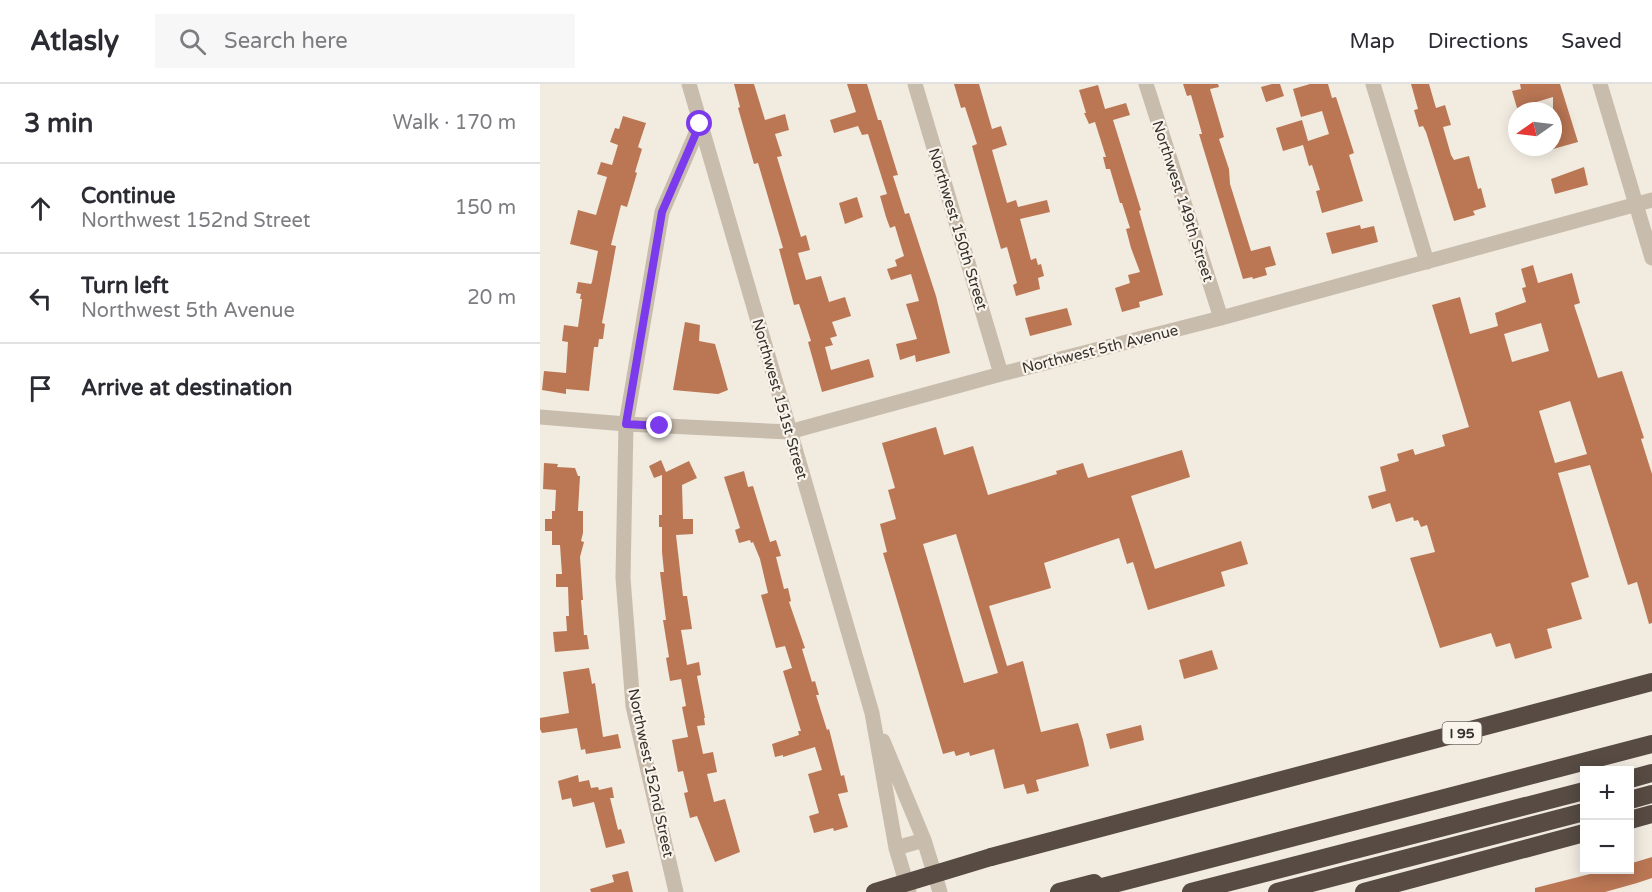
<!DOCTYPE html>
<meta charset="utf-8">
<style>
body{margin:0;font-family:"Varela Round",sans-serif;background:#f7f7f7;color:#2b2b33}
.controls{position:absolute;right:18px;bottom:18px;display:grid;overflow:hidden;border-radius:0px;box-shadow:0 3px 15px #0003}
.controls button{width:54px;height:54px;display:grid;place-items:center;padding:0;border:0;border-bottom:2px solid #e1e1e2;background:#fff;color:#2b2b33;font:30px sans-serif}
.compass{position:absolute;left:968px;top:18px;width:54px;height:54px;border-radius:50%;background:#fff;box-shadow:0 3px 15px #0003;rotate:256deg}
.stop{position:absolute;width:18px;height:18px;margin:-14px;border:4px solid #7c3aed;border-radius:50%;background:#fff}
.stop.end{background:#7c3aed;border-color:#fff;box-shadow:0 2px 6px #0008}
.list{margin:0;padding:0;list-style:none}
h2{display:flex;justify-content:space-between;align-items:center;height:78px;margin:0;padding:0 24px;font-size:26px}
h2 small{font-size:20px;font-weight:400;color:#7c7c81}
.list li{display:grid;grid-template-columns:39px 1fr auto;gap:18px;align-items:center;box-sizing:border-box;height:90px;padding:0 24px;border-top:2px solid #e1e1e2}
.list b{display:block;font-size:22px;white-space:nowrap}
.list p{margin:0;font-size:20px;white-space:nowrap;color:#7c7c81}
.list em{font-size:20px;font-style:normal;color:#7c7c81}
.icon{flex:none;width:33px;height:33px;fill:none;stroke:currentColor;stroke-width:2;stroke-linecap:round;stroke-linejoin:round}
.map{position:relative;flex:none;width:1112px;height:808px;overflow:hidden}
header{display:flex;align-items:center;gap:36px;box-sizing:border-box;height:84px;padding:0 30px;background:#fff;border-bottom:2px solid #e1e1e2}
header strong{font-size:28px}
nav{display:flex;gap:33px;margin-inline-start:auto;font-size:21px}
.search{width:420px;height:54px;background:#f7f7f7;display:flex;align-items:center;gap:15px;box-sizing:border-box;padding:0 21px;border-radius:0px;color:#7c7c81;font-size:22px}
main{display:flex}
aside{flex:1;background:#fff}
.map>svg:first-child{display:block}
.building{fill:#bb7754;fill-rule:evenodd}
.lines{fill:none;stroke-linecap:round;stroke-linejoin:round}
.minor{stroke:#c8bcad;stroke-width:15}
.highway{stroke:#574b43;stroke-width:18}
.highway-bridge{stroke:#574b43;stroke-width:18}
.route{stroke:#7c3aed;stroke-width:8}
.labels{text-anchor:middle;stroke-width:4.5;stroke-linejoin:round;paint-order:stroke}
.shield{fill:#f9f4ec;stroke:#716b65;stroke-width:1.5}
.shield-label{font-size:14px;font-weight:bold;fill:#37302b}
.street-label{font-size:15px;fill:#37302b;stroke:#f9f4ec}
</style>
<header>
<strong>Atlasly</strong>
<div class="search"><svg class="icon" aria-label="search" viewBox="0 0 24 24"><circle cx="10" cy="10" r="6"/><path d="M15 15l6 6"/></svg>Search here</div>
<nav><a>Map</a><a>Directions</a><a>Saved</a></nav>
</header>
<main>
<aside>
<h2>3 min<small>Walk · 170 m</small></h2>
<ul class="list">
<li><svg class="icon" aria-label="ahead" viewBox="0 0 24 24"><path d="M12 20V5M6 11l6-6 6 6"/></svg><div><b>Continue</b><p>Northwest 152nd Street</p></div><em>150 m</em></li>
<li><svg class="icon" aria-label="left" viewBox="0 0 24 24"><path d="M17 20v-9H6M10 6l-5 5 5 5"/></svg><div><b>Turn left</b><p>Northwest 5th Avenue</p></div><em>20 m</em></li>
<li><svg class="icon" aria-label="arrive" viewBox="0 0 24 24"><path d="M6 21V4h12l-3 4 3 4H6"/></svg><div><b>Arrive at destination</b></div></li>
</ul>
</aside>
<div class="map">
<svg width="1112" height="808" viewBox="0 0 1112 808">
<rect width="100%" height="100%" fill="#f1ebe0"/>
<path class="building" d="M194,0H214L225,36L245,30L249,46L235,50L242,72L237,73L261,153L266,151L270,166L258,169L266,196L281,192L289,218L305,213L311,232L292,238L297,252L290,254L293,261L285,263L291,286L329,275L334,293L282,308L268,258L271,257L259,220L254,221L250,206L239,165L243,164L218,79L214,80L198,24L200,23Z
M307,0H327L338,36H341L358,91L353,92L365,130L369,129L396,212L410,269L376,278L375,271L360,276L356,260L377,255L366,220L379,217L371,190L351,196L349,191L347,185L357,182L355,176L364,172L355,142L350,144L346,133L340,112L347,110L328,50L322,51L318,42L294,49L290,36L316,28Z
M414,0H439L452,45L461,42L467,61L452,66L467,119L476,116L478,123L507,116L510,128L480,135L491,176L496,174L498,181L501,180L504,192L498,194L500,205L476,212L473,201L477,199L467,163L461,165L432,62L437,60L425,23L421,24Z
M643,0H678L679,3L670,5L684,53L679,55L689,85L690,100L711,167L730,162L736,181L725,184L727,191L713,195L712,193L703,195L659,50H662L661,46L651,11L647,12Z
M732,0H740L744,12L726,18L721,3Z
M770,0H788L792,14L796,13L814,69L809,71L823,117L782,129L776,107L780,106L772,81L769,82L763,61L743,67L736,44L762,36L768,57L789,50L782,27L761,33L753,5Z
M871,0H889L896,24L905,21L911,41L903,43L911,71L914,76L929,72L938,105L941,104L946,123L933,127L935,131L914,137L886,48L883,42L879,43L874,26L878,25Z
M980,0H1020L1038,58L1013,65V13L977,24L972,7L981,5Z
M558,1L565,25L586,19L590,31L573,36L601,126L599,127L623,211L599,218L600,223L582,228L575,204L590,199L588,191L600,188L591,164L586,145L590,144L582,119H580L570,85H566L563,73H566L555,38L549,40L544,29H546L539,6Z
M83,32L106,39L98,63L102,65L95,88L97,89L87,123L81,121L71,161L76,162L62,239L65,240L63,255H59L58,263H54L49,307L26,305V310L2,306L4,287L26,289L28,258L22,257L24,241L38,243L42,215H40L41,210L36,209L38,198L51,200L52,198L58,167L30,160L38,126L56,131L67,93L57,90L61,78L72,81L78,61L70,58L75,44L79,45Z
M1044,83L1048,101L1015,110L1011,95Z
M317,113L323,133L305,140L299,119Z
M820,141L821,145L834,142L838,158L792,170L786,149Z
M993,181L998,199L1032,189L1040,219L1034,221L1058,294L1082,287L1104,354L1101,355L1112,390V539L1109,540L1097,498L1088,501L1050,381L1018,389L1049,493L1031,499L1042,535L1007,545L1012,564L975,575L970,559L956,563L951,549L900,564L870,474L895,468L887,441L881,443L878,436L874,437L873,433L856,438L850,419L832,425L828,412L846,407L840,383L859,377L857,370L873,365L875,371L905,362L902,351L929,343L892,221L920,213L930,250L958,242L955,229L986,218L982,204L986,203L981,185ZM1001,239L1009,267L972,278L964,250ZM1030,317L1047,370L1015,379L999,327Z
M527,224L532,241L490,252L485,234Z
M145,238L160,241L159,257L175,260L188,306L178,310L133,306Z
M396,343L404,371L433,362L448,411L517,390L516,387L543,379L548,394L642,366L650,393L591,412L615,485L701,457L708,480L681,488L685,502L608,526L593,478L587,480L579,454L504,479L511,504L449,522L467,582L483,577L501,648L538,639L543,656L549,682L496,696L499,707L487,710L484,700L464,705L454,665L430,672L429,668L416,672L414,667L403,670L343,469L347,468L340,440L356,435L348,406L355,404L342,359ZM416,450L458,589L424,599L383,460Z
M121,376L126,388L149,377L157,394L142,401L143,435H153V450L136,451L143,512H147L152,545L141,546L147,581L159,578L161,591L157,592L165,634H164L165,641L157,642L163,670L173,668L177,688L167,690L174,718L185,715L200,768L175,778L157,732L150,734L144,709L148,708L143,687L138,688L132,656L148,653L142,623L146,622L141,595L130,597L126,574L129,573L123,536H126L120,488H124L122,468V443H119V431H122V391L114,394L109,382Z
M4,379L18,380L17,383L35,384L38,392H40L38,427H43V449L41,457L44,458L40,473L43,516H41L44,551H47L49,565L15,568L13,548L27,547L26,532H29L28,503H16V490H22L20,461H12V447H5V435H12V427H15L16,406L3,405Z
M204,387L208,403L213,402L230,458L236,456L241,472L236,473L244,505L248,504L251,517L249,518L265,564L262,565L272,598L275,597L279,611H276L287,646L289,645L301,692L304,691L308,708L298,710L308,743L294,747L293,744L274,749L269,732L279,729L268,690L282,686L275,663L243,673V671L235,673L232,660L259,651L258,647H261L243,587L252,584L245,562L236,564L221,511L228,509L220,475L213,458L211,459L210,456L199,459L195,446L200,444L184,393Z
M672,566L678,585L644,595L639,576Z
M49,584L52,600L55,599L63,653L78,650L81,664L46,670L45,665L41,666L37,644L2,649L0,645V634L29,629L23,588Z
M601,641L604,656L570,665L566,650Z
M38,691L39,698L49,696L51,704L58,703L59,706L72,703L74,714H70L78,746L81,745L85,759L66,764L54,718L33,723L31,714L22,716L18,697Z
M1112,773V794L1097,799L1065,808H995V804L1054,789L1053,786H1089V780Z
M88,787L93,808H51L50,805L74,798L72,791Z"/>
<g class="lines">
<path class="minor" d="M149,0L332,629L356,764L369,808
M375,0L461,290
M606,0L681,234
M833,0L887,178
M1060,0L1112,174
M0,333L86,340L249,348L461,290L681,234L1112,116
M343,657L384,756L400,808
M356,764L384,756
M136,808L93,622L83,494L86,340L122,128L160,40"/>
<path class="highway" d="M1090,695L1112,689
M1090,716L1112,710
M1090,736L1112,730
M451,773L1112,598
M519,808L554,799
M543,808L1112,660
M651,808L1044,707
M737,808L1044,728
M824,808L1044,749"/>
<path class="highway-bridge" d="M335,808L451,773"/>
</g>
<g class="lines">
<path class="route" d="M120,342L86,340L122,128L160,40"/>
</g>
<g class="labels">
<rect class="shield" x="902.5" y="638" width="39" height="22" rx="4.5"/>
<g class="shield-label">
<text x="922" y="654">I 95</text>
</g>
<g class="street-label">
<text transform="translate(643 117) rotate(72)" y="5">Northwest 149th Street</text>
<text transform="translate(418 145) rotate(73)" y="5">Northwest 150th Street</text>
<text transform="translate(560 265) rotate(-14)" y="5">Northwest 5th Avenue</text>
<text transform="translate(240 315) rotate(74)" y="5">Northwest 151st Street</text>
<text transform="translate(111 689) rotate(78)" y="5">Northwest 152nd Street</text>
</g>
</g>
</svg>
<div class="controls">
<button>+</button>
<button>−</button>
</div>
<svg class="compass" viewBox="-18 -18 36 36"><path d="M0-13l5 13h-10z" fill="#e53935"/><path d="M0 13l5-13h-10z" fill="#7c7c81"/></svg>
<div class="stop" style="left:160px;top:40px"></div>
<div class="stop end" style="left:120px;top:342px"></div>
</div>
</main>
